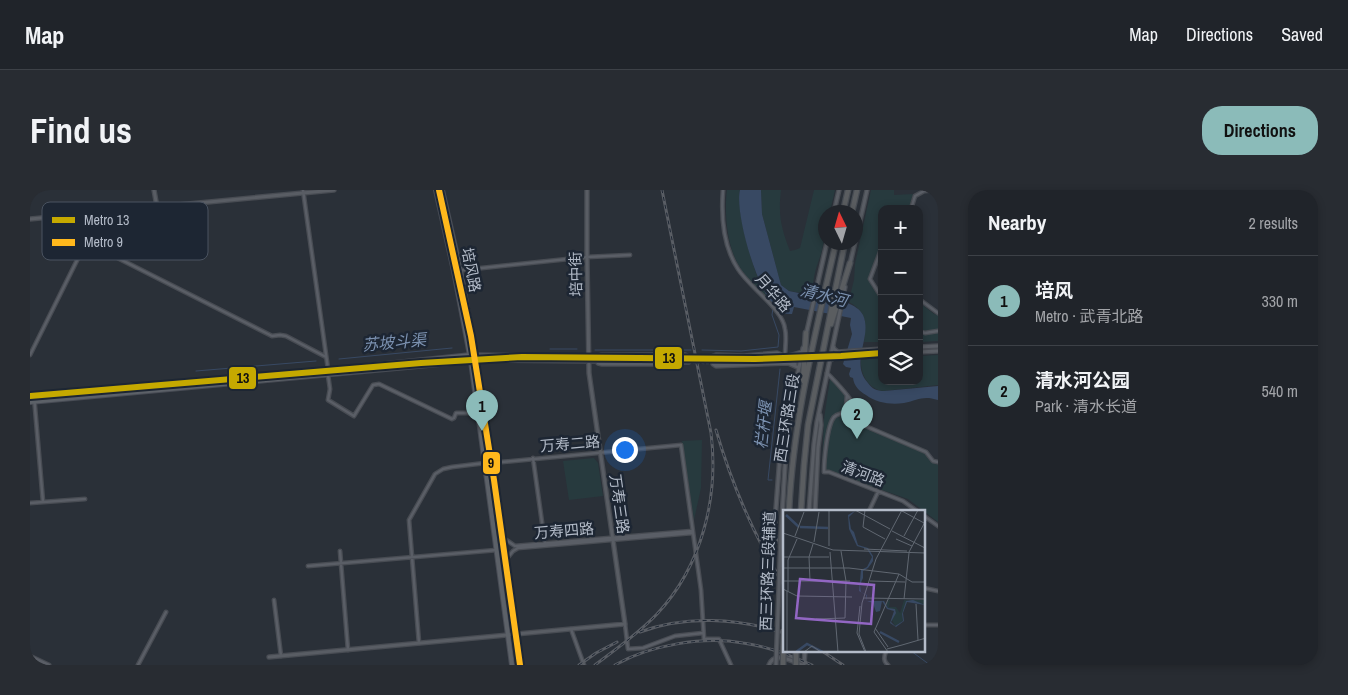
<!DOCTYPE html>
<meta charset="utf-8">
<style>
body{margin:0;font-family:"Archivo Narrow","Noto Sans SC",sans-serif;background:#282c32;color:#f1f3f6}
.controls{position:absolute;right:15px;top:15px;display:grid;overflow:hidden;border-radius:10px;box-shadow:0 2px 8px #0003}
.controls button{width:45px;height:45px;display:grid;place-items:center;padding:0;border:0;border-bottom:1px solid #3d4147;background:#20242a;color:#f1f3f6;font:25px sans-serif}
.compass{position:absolute;left:788px;top:15px;width:45px;height:45px;border-radius:50%;background:#20242a;box-shadow:0 2px 8px #0003;rotate:355deg}
.you{position:absolute;left:594px;top:259px;width:18px;height:18px;margin:-12px;border:4px solid #fff;border-radius:50%;background:#1a73e8;box-shadow:0 0 0 8px #1a73e833}
.badge{display:grid;place-items:center;width:32px;height:32px;border-radius:50%;background:#8bbbb9;color:#111;font-size:16px;font-weight:700}
.pin{position:absolute;translate:-50% -41px;filter:drop-shadow(0 1px 2px #0008)}
.pin::after{content:'';position:absolute;top:26px;width:18px;height:15px;background:inherit;clip-path:polygon(0 0,100% 0,50% 100%)}
.list{margin:0;padding:0;list-style:none}
h2{display:flex;justify-content:space-between;align-items:center;height:65px;margin:0;padding:0 20px;font-size:21px}
h2 small{font-size:16px;font-weight:400;color:#a2a4a8}
.list li{display:grid;grid-template-columns:32px 1fr auto;gap:15px;align-items:center;box-sizing:border-box;height:90px;padding:0 20px;border-top:1px solid #3d4147}
.list b{display:block;font-size:19px;white-space:nowrap}
.list p{margin:0;font-size:16px;white-space:nowrap;color:#a2a4a8}
.list em{font-size:16px;font-style:normal;color:#a2a4a8}
.icon{flex:none;width:28px;height:28px;fill:none;stroke:currentColor;stroke-width:2;stroke-linecap:round;stroke-linejoin:round}
.map{position:relative;flex:none;width:908px;height:475px;overflow:hidden;border-radius:20px}
header{display:flex;align-items:center;gap:30px;box-sizing:border-box;height:70px;padding:0 25px;background:#20242a;border-bottom:1px solid #3d4147}
header strong{font-size:24px}
nav{display:flex;gap:28px;margin-inline-start:auto;font-size:18px}
.intro{display:flex;align-items:center;justify-content:space-between;box-sizing:border-box;height:120px;padding:0 30px}
h1{margin:0;font-size:35px}
.button{padding:12px 22px;border-radius:20px;background:#8bbbb9;color:#111;font-size:18px;font-weight:700}
main{display:flex;gap:30px;padding:0 30px}
aside{flex:1;background:#20242a;border-radius:20px;box-shadow:0 2px 8px #0003}
.map>svg:first-child{display:block}
.green{fill:#273a3e}
.water{fill:#384963}
.lines{fill:none;stroke-linecap:round;stroke-linejoin:round}
.stream{stroke:#384963;stroke-width:1}
.secondary-tunnel{stroke:#3f454e;stroke-width:3;stroke-dasharray:3 1.5;stroke-linecap:butt}
.street-casing{stroke:#484c53;stroke-width:5}
.secondary-casing{stroke:#484c53;stroke-width:5.5}
.primary-casing{stroke:#484c55;stroke-width:6}
.highway-casing{stroke:#474c53;stroke-width:7}
.street{stroke:#5a5e66;stroke-width:2.5}
.secondary{stroke:#595d64;stroke-width:3}
.primary{stroke:#5c6168;stroke-width:4}
.highway{stroke:#5a5d60;stroke-width:4.5}
.rail-casing{stroke:#595d64;stroke-width:3}
.rail{stroke:#1d2633;stroke-width:1;stroke-dasharray:4;stroke-linecap:butt}
.secondary-bridge-casing{stroke:#484c53;stroke-width:5.5;stroke-linecap:butt}
.highway-bridge-casing{stroke:#474c53;stroke-width:7;stroke-linecap:butt}
.secondary-bridge{stroke:#595d64;stroke-width:3}
.highway-bridge{stroke:#5a5d60;stroke-width:4.5}
.metro-1-casing{stroke:#1d2633;stroke-width:10}
.metro-2-casing{stroke:#1d2633;stroke-width:10}
.metro-1{stroke:#c5a900;stroke-width:6}
.metro-2{stroke:#ffb81c;stroke-width:6}
.labels{text-anchor:middle;stroke-width:5;stroke-linejoin:round;paint-order:stroke}
.street-label{font-size:15px;fill:#b4bcc9;stroke:#1d2633}
.water-label{font-size:16px;font-style:italic;fill:#7c92b1;stroke:#1d2633}
.inset-river{fill:none;stroke:#384963;stroke-width:2.5}
.inset-road{fill:none;stroke:#616872;stroke-width:1}
.view{fill:#9266c3;fill-opacity:0.15;stroke:#9266c3;stroke-width:2.5}
.inset-edge{fill:none;stroke:#b4bcc9;stroke-width:2.5}
.key{fill:#1d2633;stroke:#4a5360;stroke-width:1}
.key-label{font-size:14px;fill:#b4bcc9}
.line-badge{stroke:#1d2633;stroke-width:2}
.pale-badge-label{font-size:14px;text-anchor:middle;font-weight:bold;fill:#111}
</style>
<header>
<strong>Map</strong>
<nav><a>Map</a><a>Directions</a><a>Saved</a></nav>
</header>
<div class="intro"><h1>Find us</h1><a class="button">Directions</a></div>
<main>
<div class="map">
<svg width="908" height="475" viewBox="0 0 908 475">
<rect width="100%" height="100%" fill="#2a3038"/>
<path class="green" d="M697,0H710C706,18 720,69 728,88C731,97 737,106 743,115C731,103 718,91 709,76C697,56 694,23 697,0Z
M731,0H751C748,25 751,38 760,61L765,60L770,58L784,0H805L800,22H796C795,38 795,53 790,67C786,78 783,87 783,99L780,98L778,104L759,101L751,95L732,24Z
M841,0H864V5L883,4L880,19H852V51L838,89L852,111V155L850,156V152H834C836,133 838,123 819,112V110L824,90L825,74Z
M889,112L904,124L908,125V151L889,152Z
M908,165V195L854,201C839,200 830,184 831,170L852,168V191H889V166Z
M800,189C808,197 819,206 823,217C826,225 823,227 829,236L894,263L901,272L908,275V332L878,309L792,279L794,229Z
M672,250L671,298L664,330L652,251Z
M564,268L568,273L573,306L539,310L533,271Z"/>
<path class="water" d="M710,0H731L732,24L751,95L759,101L818,113C824,116 830,119 833,125C843,147 819,172 838,193C842,199 847,201 854,201L908,196V210C893,205 888,210 874,213C861,215 847,213 836,205C829,201 824,196 823,188L820,187L819,184L821,178L816,177L813,174L822,144L820,135L821,128L764,117L762,124C759,124 754,124 751,122C729,111 704,22 710,0Z"/>
<g class="lines">
<path class="stream" d="M520,159H547
M565,160H661
M672,160L711,161L748,157L749,145L742,125L743,118
M309,169L422,158
M166,181L286,171
M742,290H738L750,179
M881,461L900,475"/>
<path class="secondary-tunnel" d="M658,169L684,170
M658,172L684,173"/>
<g class="street-casing">
<path id="street" d="M273,0L298,179
M693,0C691,26 693,56 708,79C719,97 753,119 755,139C757,147 755,157 755,166
M881,19L885,6L894,1L908,0
M56,52L242,146L250,145L256,146L296,167
M852,57L840,89L852,108
M424,81L557,67L600,65
M889,109L908,123
M889,141L895,143L908,141
M0,165L71,22
M797,183C807,193 818,204 825,217C828,223 828,229 833,235L896,262L903,271L908,272
M298,185L300,199L298,210L324,226L343,195L349,194L422,229L424,228L426,223H448
M817,205L816,218L815,222C811,224 807,224 804,227C797,235 794,271 794,282H799L873,311L887,321
M4,206L13,312
M503,268L515,354
M461,273L651,255L671,400L674,449H689L701,475
M0,313L55,309
M839,321L848,302
M894,326L908,336
M472,347L485,356L662,341
M310,361L318,460
M475,371L483,361L488,358L662,343
M278,376L467,360
M894,398L908,401
M244,410L251,466
M595,434L598,459L613,458L645,446L673,443
M894,435H908
M541,439L554,475
M389,453L379,330L405,284L413,279L422,277L455,273
M856,461C854,467 853,471 858,475
M0,466L19,475
M108,475L136,422"/>
</g>
<g class="secondary-casing">
<path id="secondary" d="M124,0L127,17
M804,22L809,0
M0,29L304,0
M826,49L837,0
M820,74L825,52
M776,145L797,52
M803,156L804,159L808,162L852,159
M889,157L908,156
M889,162L908,161
M446,165L569,167L571,169H656
M754,166L747,163L714,166L686,165L683,166L682,169L683,174L686,176L758,173L767,177
M569,167L571,165H655L657,166L659,172
M446,170L657,172
M685,170C711,170 747,171 772,162
M800,170L809,166L852,164
M568,173L572,174H646
M685,173H713L754,169L759,170L765,174
M756,259L763,207L773,158
M779,321L784,254L787,232L815,97
M785,321L788,258L791,235L790,225
M754,353L747,351L744,341L745,331L751,252L755,225L762,210
M239,467L595,434L559,183L557,67V0
M739,475C744,461 763,471 772,475
M774,475L775,461"/>
</g>
<g class="primary-casing">
<path id="primary" d="M406,0L424,81L441,171L482,475
M412,0L430,79L446,170L489,475
M0,207L298,180L441,165
M0,212L442,171"/>
</g>
<g class="highway-casing">
<path id="highway" d="M813,22L818,0
M822,22L827,0
M801,134L820,73
M773,191L776,143
M759,321C763,230 786,141 806,52
M771,321L774,275L778,235L815,52"/>
</g>
<use href="#street" class="street"/>
<use href="#secondary" class="secondary"/>
<use href="#primary" class="primary"/>
<use href="#highway" class="highway"/>
<g class="rail-casing">
<path id="rail" d="M686,240C702,295 724,346 754,395
M610,442C655,425 708,428 754,443
M792,461L813,475
M549,475L566,463L587,452
M565,475C586,459 609,443 627,424C672,376 689,307 681,243L632,0
M585,475C620,455 673,446 713,453C737,456 760,465 782,475"/>
</g>
<use href="#rail" class="rail"/>
<g class="secondary-bridge-casing">
<path id="secondary-bridge" d="M746,475L751,344L756,259"/>
</g>
<g class="highway-bridge-casing">
<path id="highway-bridge" d="M753,475L754,439
M766,475V461"/>
</g>
<use href="#secondary-bridge" class="secondary-bridge"/>
<use href="#highway-bridge" class="highway-bridge"/>
<g class="metro-1-casing">
<path id="metro-1" d="M0,206L391,173L492,167L725,169L811,166L852,163"/>
</g>
<g class="metro-2-casing">
<path id="metro-2" d="M409,0L441,146L464,290L490,475"/>
</g>
<use href="#metro-1" class="metro-1"/>
<use href="#metro-2" class="metro-2"/>
</g>
<g class="labels">
<g class="street-label">
<text transform="translate(441 80) rotate(79)" y="5">培风路</text>
<text transform="translate(546 84) rotate(-91)" y="5">培中街</text>
<text transform="translate(743 103) rotate(49)" y="5">月华路</text>
<text transform="translate(757 228) rotate(-81)" y="5">西三环路三段</text>
<text transform="translate(540 254) rotate(-5)" y="5">万寿二路</text>
<text transform="translate(833 284) rotate(21)" y="5">清河路</text>
<text transform="translate(589 314) rotate(82)" y="5">万寿三路</text>
<text transform="translate(534 341) rotate(-5)" y="5">万寿四路</text>
<text transform="translate(738 381) rotate(-88)" y="5">西三环路三段辅道</text>
</g>
<g class="water-label">
<text transform="translate(794 105) rotate(14)" y="6">清水河</text>
<text transform="translate(364 152) rotate(-5)" y="6">苏坡斗渠</text>
<text transform="translate(733 235) rotate(-84)" y="6">栏杆堰</text>
</g>
</g>
<g transform="translate(753 320)">
<rect width="142" height="142" fill="#2a3038"/>
<path d="M107,89L106,97H113L117,103L121,90H142V95L125,90L119,104L120,111L112,116L109,110L113,101L105,98L103,94Z" fill="#273a3e"/>
<path d="M72,1L66,7L68,19L71,22L75,35L85,38L90,46V51L88,54L85,58L80,61V68L77,75L78,82L84,85V91H101L105,98L112,99L113,103L108,112L112,116L120,111L119,104L123,91L130,90L142,95L124,92L120,103L121,111L113,117L107,113L111,101L104,99L99,91L97,101L93,102L90,93L84,91L83,85L76,81L78,60L84,57L89,47L84,39L74,36L66,19L65,5Z" fill="#384963"/>
<path class="inset-river" d="M3,5L16,17M17,17L45,18M97,122L116,132M13,142L24,134L40,142"/>
<path class="inset-road" d="M15,0H55M46,0V36M72,0L107,19M82,0L80,17L102,29M119,1L141,13M109,21L142,38M0,23L50,40L143,43M12,26L21,2M121,26L135,0M113,29L129,36M31,32L36,2M81,39L124,41M47,42L55,142M126,42L143,10M0,47H46M0,58H66L116,64L129,72H143M0,71H67M27,71L26,47L30,34M87,71L122,72M0,79L14,86L69,87M4,81V142M5,81V50L14,29M81,88L143,89M121,89L126,43M133,94L135,130M77,96L74,123L82,142M33,109L62,108L63,71L58,41M92,118L105,137M119,135L143,128M104,139L119,135M21,142L29,136L38,142M83,142L76,124L79,93L93,49L119,0M105,142L91,122L116,64"/>
<path class="view" d="M17,69L91,75L88,114L13,108Z"/>
<rect width="142" height="142" class="inset-edge"/>
</g>
<rect x="12" y="12" width="166" height="58" rx="8" class="key"/>
<rect x="22" y="27" width="23" height="6" fill="#c5a900"/>
<rect x="22" y="49" width="23" height="7" fill="#ffb81c"/>
<g class="key-label">
<text x="54" y="35">Metro 13</text>
<text x="54" y="57">Metro 9</text>
</g>
<g class="line-badge">
<rect x="624" y="156" width="29" height="24" rx="5" fill="#c5a900"/>
<rect x="198" y="176" width="29" height="24" rx="5" fill="#c5a900"/>
<rect x="452" y="261" width="19" height="24" rx="5" fill="#ffb81c"/>
</g>
<g class="pale-badge-label">
<text x="639" y="173">13</text>
<text x="213" y="193">13</text>
<text x="461" y="278">9</text>
</g>
</svg>
<div class="controls">
<button>+</button>
<button>−</button>
<button><svg class="icon" aria-label="locate" viewBox="0 0 24 24"><circle cx="12" cy="12" r="6"/><path d="M12 2v4M12 18v4M2 12h4M18 12h4"/></svg></button>
<button><svg class="icon" aria-label="layers" viewBox="0 0 24 24"><path d="M12 4l9 5-9 5-9-5zM3 14l9 5 9-5"/></svg></button>
</div>
<svg class="compass" viewBox="-18 -18 36 36"><path d="M0-13l5 13h-10z" fill="#e53935"/><path d="M0 13l5-13h-10z" fill="#a2a4a8"/></svg>
<div class="you"></div>
<div class="pin badge" style="left:452px;top:241px">1</div>
<div class="pin badge" style="left:827px;top:249px">2</div>
</div>
<aside>
<h2>Nearby<small>2 results</small></h2>
<ul class="list">
<li><span class="badge">1</span><div><b>培风</b><p>Metro · 武青北路</p></div><em>330 m</em></li>
<li><span class="badge">2</span><div><b>清水河公园</b><p>Park · 清水长道</p></div><em>540 m</em></li>
</ul>
</aside>
</main>
